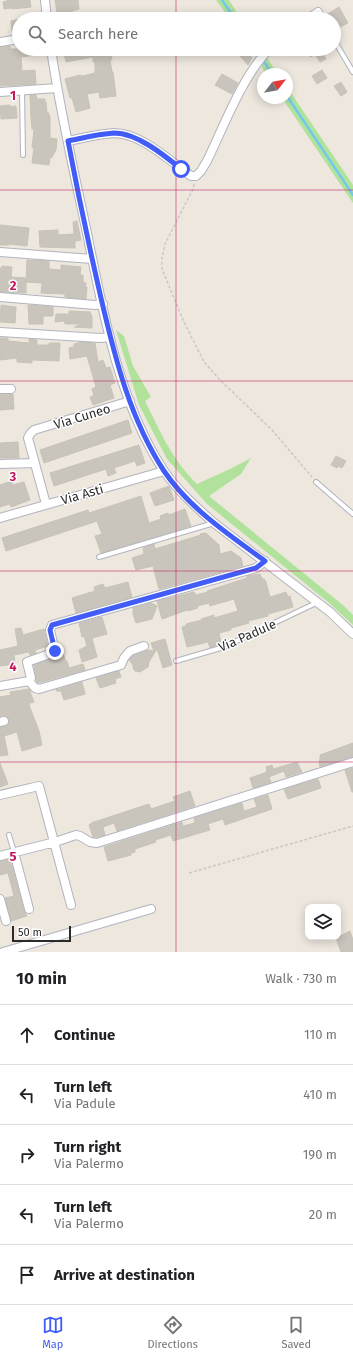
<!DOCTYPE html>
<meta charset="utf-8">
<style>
body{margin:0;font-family:"Fira Sans",sans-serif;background:#f6f6f6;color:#202124}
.controls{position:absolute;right:12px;bottom:12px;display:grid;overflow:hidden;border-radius:8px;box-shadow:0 2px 10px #0003}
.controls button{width:36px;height:36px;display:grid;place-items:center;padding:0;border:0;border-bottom:1px solid #e0e0e0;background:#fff;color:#202124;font:20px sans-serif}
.compass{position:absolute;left:257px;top:68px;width:36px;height:36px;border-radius:50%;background:#fff;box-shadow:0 2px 10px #0003;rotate:59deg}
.scale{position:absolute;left:12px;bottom:10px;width:59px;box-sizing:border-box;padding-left:4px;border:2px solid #2b2b2b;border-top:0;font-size:11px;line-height:14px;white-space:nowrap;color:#2b2b2b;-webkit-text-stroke:3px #fff;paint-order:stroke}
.stop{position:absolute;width:12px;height:12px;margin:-9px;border:3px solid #415cf7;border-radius:50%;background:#fff}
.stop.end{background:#415cf7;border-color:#fff;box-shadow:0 1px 4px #0008}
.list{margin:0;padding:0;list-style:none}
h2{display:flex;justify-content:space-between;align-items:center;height:52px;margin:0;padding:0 16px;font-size:17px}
h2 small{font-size:13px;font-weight:400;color:#757577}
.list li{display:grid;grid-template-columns:26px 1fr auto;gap:12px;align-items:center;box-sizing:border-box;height:60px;padding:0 16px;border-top:1px solid #e0e0e0}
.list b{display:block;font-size:15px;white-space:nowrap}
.list p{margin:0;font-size:13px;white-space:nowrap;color:#757577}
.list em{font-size:13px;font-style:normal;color:#757577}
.icon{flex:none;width:22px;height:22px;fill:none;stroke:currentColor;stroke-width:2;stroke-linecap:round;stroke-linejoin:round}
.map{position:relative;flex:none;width:353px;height:952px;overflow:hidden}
.search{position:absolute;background:#fff;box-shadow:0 2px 10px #0003;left:12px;right:12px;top:12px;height:44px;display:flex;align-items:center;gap:10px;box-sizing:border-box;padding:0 14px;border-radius:22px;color:#757577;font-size:15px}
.sheet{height:352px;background:#fff}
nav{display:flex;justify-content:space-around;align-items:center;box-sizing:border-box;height:56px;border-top:1px solid #e0e0e0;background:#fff;font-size:11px;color:#757577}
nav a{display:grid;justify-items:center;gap:2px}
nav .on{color:#415cf7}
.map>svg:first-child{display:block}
.green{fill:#b1e29c}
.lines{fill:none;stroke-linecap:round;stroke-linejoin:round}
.stream{stroke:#73c8ed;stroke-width:2.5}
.building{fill:#c9c5bc;stroke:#c8c3b7}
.service-casing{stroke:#b1b4bf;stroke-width:6}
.minor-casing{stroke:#b1b4bf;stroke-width:10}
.path{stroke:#c8c8c8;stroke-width:1.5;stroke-dasharray:3 2;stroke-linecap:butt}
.service{stroke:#fff;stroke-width:4}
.minor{stroke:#fff;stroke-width:8}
.route{stroke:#415cf7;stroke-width:5}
.grid{fill:none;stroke:#c2185b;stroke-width:1;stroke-opacity:0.55}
.labels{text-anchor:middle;stroke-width:3;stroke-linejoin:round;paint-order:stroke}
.street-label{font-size:13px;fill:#2b2b2b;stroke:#fff}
.grid-label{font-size:13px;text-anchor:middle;font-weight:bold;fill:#c2185b;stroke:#fff;stroke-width:3;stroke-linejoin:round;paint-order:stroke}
</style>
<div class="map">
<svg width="353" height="952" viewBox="0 0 353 952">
<rect width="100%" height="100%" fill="#ede7de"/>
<path class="green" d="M216,0H229L241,19H230Z
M251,49H261L278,74H266Z
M287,87L353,185V203L282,98H287Z
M116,330L124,336L133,366L151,397L145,401C161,433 171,458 197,484L230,469L251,458L241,474L209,496L344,606L353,615V625L328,602L207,504L167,459L139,405Z"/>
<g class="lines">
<path class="stream" d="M222,0L235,19
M256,49L272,74
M287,96L353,195"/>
</g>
<path class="building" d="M10,0H30L31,7L12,9V8L4,9L3,2Z
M55,0H78L79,9L72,11L73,19H58Z
M339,7L348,23L334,30V19H329L326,15Z
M19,19V34H16L12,32L11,21Z
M10,46V49H35L36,55L21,57L22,71L35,70L36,84L0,86V47Z
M63,49H110L112,60H110L112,72H113L116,96L100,98L99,92L87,94L90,108L76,112L72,98H70L65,79L80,75L82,76L95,73V62H93V57L66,62Z
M234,49H244L252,58L248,65Z
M306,49H323L321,50L326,59L320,62L315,54L311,57Z
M322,70L327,78L317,84L312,76Z
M222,74L238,83L232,94L215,85Z
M341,82L347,92L341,96L334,86Z
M30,95H36L37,99H45V102H46L47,113H49V116H50V138L57,139L56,150L52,157L50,158L49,165L32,163L34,148H32L34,129H32L31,119Z
M10,105V107L16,106L17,118L1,119L0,106Z
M77,221L81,240L75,241V248L40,247L39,231L58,230V235L74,234L73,222Z
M0,225L29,228L27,246L9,244V245H0Z
M27,260L49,261V269L61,270V265L81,267L80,275H83V282L86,283L85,287H87L86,299L65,297V294L41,293L42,283L26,282Z
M2,266L12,267L11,277L26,278V293L0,292V268H2Z
M1,305L16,307L15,323L0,322Z
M28,305L53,307V316H43V324H29Z
M69,311L90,312L92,317V328L74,327L82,324H65L64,321L55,322L56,314H69Z
M0,338H8V341L29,343V339L37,340V345H49V343H60L59,361L32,360V363L17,362V358L0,360Z
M83,342L95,343L98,362L103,360L106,368L110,367L115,383L110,385L114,398L93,405L90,397L94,396L92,389L96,387L87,356L70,359L69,348L74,347V344Z
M0,394H13L14,409L0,410Z
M128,420L132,433L44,463L40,450Z
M18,442L19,458H0V443Z
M139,445L145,463L137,466L135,461L114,468L116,473L108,476L106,469L54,486L50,473Z
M336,456L346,461L342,468L338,466L337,468L331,465Z
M12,481L13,485L24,482L30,500L11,507L10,504L0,507V485Z
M169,486L174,500L155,506L150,493Z
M141,496L149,523L161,519L160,516L168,513L169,515L185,509L191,526L101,553L95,536L102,534L97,521L6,551L2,538L88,510L89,513Z
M206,533L219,545L220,554L231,551L241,558L243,566L159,589L153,566L136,570L132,558L144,554L143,548L154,544L155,549L201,535L200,534Z
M260,574L262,579H264L266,582L270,597L286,592L288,597L290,596L293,607L268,614V616L248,621L249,623L231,628V630L219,633L221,642L218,643V645L210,648L208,642L187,647L182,627L186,626V624L202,620L201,619L214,615V618L238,611L234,599L210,606L209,603L197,606L198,608L188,611L187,610L162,619L157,601L194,592L196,595L208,592L207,591L247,578V576Z
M128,582L132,597L76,613L72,598L95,591L94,587L103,584L105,588Z
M151,603L157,606L152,619L136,623L133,614V608Z
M102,617L107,634L92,638L97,657L82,662L79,650L87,646L84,636L82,637L79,623Z
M21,628L23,635L44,629L48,646L35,650L36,653L30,655L29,652L14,655L15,664L0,666V650L18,646L15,629Z
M165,639L172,665L163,668L157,649L149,662L148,667L140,672L135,671L133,668V665L129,660L133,656L148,650L154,651L151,643Z
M63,654L66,661H67L69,668L83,664L85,670L38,683L36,680L34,665Z
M119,671L121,677L115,679L116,683L100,688L96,678Z
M82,682L85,694L64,700L61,691H56V690Z
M29,689L34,702L30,703L29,705L39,731L42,745L22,751L17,732L4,736L8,755L0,756V727L8,725L9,720L6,716H0V697L11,695L10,692Z
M353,743V757L320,767L319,762L320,759V755Z
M297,762L302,772L286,777L284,771L269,777L271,782L253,788L250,778L267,772L266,767L272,765L273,769Z
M0,763L8,784L0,787Z
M353,768V792H352L345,770Z
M318,779L321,788L288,799L284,789Z
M190,791L195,806L117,831L114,823L103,827L105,835L97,837H93L89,825L91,824V823L149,804L151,809L175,801L173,797Z
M268,795L272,809L225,825L223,819L208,824L210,830L173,841L171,835L155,840L156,842L135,849V852L131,853V855L108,861L104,847L182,822L183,826L195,823L194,818L242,803L244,811L257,807L254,799Z
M10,859L24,910L27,916L11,921L5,898L14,896L8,873L0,875V861Z
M350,931L353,940V952H341L336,938Z"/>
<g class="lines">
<g class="service-casing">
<path id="service" d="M318,12L322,19
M334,40L353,72
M22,91L23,155
M316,482L353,514
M99,557L214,523
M176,661L224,647L316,603
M9,835L14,852"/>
</g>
<g class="minor-casing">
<path id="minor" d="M45,0L47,19
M308,19L318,12
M0,42L19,39
M51,49C60,111 74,172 87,233C103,312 119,403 164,471C178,491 196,507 214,523L330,612L353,634
M0,92L57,88
M68,141C83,138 98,134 114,133C141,133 170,161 191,176H196L201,171L207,161C224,126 242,77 269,49
M0,252L92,259
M0,297L95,305L103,304
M0,332L101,338L110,337
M0,389H11
M0,464L35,463
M46,504L28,438L30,434L34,430L130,401
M0,518L164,471
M29,681L35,688L39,689L121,665L124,658L130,651L144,646
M0,686L29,681L31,678L27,662L55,652L50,630L52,625L256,568L265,561
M0,722L4,721
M0,795L39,786L71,905
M14,852L29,909
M0,856L55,842L76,835L80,836L90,842L97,843L353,762
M0,899L6,921
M3,952L151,909"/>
</g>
<path class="path" d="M194,184L193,189L165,244L162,258V269L184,322L204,362L218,378L272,430L312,477
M189,873L353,826"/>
<use href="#service" class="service"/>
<use href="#minor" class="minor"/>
</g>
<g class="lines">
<path class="route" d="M55,651L50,630L52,625L256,568L265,561C229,535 189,508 164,471C130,419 115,358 101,298C89,246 78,194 68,141C83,138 98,134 114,133C137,133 164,155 181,169"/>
</g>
<path class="grid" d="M176,0V19M176,49V952M0,190H353M0,381H353M0,571H353M0,762H353"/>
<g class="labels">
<g class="street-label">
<text transform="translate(82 416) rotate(-17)" y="5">Via Cuneo</text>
<text transform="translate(82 494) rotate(-16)" y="5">Via Asti</text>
<text transform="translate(247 635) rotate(-24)" y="5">Via Padule</text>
</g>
</g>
<g class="grid-label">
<text x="13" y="100">1</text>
<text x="13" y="290">2</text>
<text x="13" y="481">3</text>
<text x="13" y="671">4</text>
<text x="13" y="861">5</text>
</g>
</svg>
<div class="controls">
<button><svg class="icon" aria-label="layers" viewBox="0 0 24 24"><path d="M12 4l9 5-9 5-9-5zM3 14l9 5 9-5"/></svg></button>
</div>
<svg class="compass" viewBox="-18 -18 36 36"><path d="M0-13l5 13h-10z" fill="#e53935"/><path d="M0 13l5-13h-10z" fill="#757577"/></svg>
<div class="scale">50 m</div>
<div class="stop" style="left:181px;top:169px"></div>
<div class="stop end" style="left:55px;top:651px"></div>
<div class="search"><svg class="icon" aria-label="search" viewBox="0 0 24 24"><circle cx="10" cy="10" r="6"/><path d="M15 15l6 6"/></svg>Search here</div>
</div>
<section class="sheet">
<h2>10 min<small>Walk · 730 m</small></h2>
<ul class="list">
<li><svg class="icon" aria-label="ahead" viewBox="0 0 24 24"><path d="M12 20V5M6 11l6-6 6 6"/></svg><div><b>Continue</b></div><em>110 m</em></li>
<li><svg class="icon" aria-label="left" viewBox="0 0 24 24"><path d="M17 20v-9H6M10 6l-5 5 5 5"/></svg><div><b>Turn left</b><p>Via Padule</p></div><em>410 m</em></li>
<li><svg class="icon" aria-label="right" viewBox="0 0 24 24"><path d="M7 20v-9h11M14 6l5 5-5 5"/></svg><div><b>Turn right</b><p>Via Palermo</p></div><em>190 m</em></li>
<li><svg class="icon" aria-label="left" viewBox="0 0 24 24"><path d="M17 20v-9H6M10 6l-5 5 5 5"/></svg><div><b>Turn left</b><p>Via Palermo</p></div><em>20 m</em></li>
<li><svg class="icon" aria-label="arrive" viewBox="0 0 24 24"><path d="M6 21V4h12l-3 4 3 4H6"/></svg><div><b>Arrive at destination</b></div></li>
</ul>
</section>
<nav>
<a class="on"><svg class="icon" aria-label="map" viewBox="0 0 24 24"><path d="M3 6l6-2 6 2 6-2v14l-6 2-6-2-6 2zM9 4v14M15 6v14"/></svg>Map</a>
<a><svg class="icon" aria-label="directions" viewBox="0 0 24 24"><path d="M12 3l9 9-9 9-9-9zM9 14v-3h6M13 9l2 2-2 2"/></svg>Directions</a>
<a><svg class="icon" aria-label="saved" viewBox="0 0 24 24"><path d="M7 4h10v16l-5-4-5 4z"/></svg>Saved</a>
</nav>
